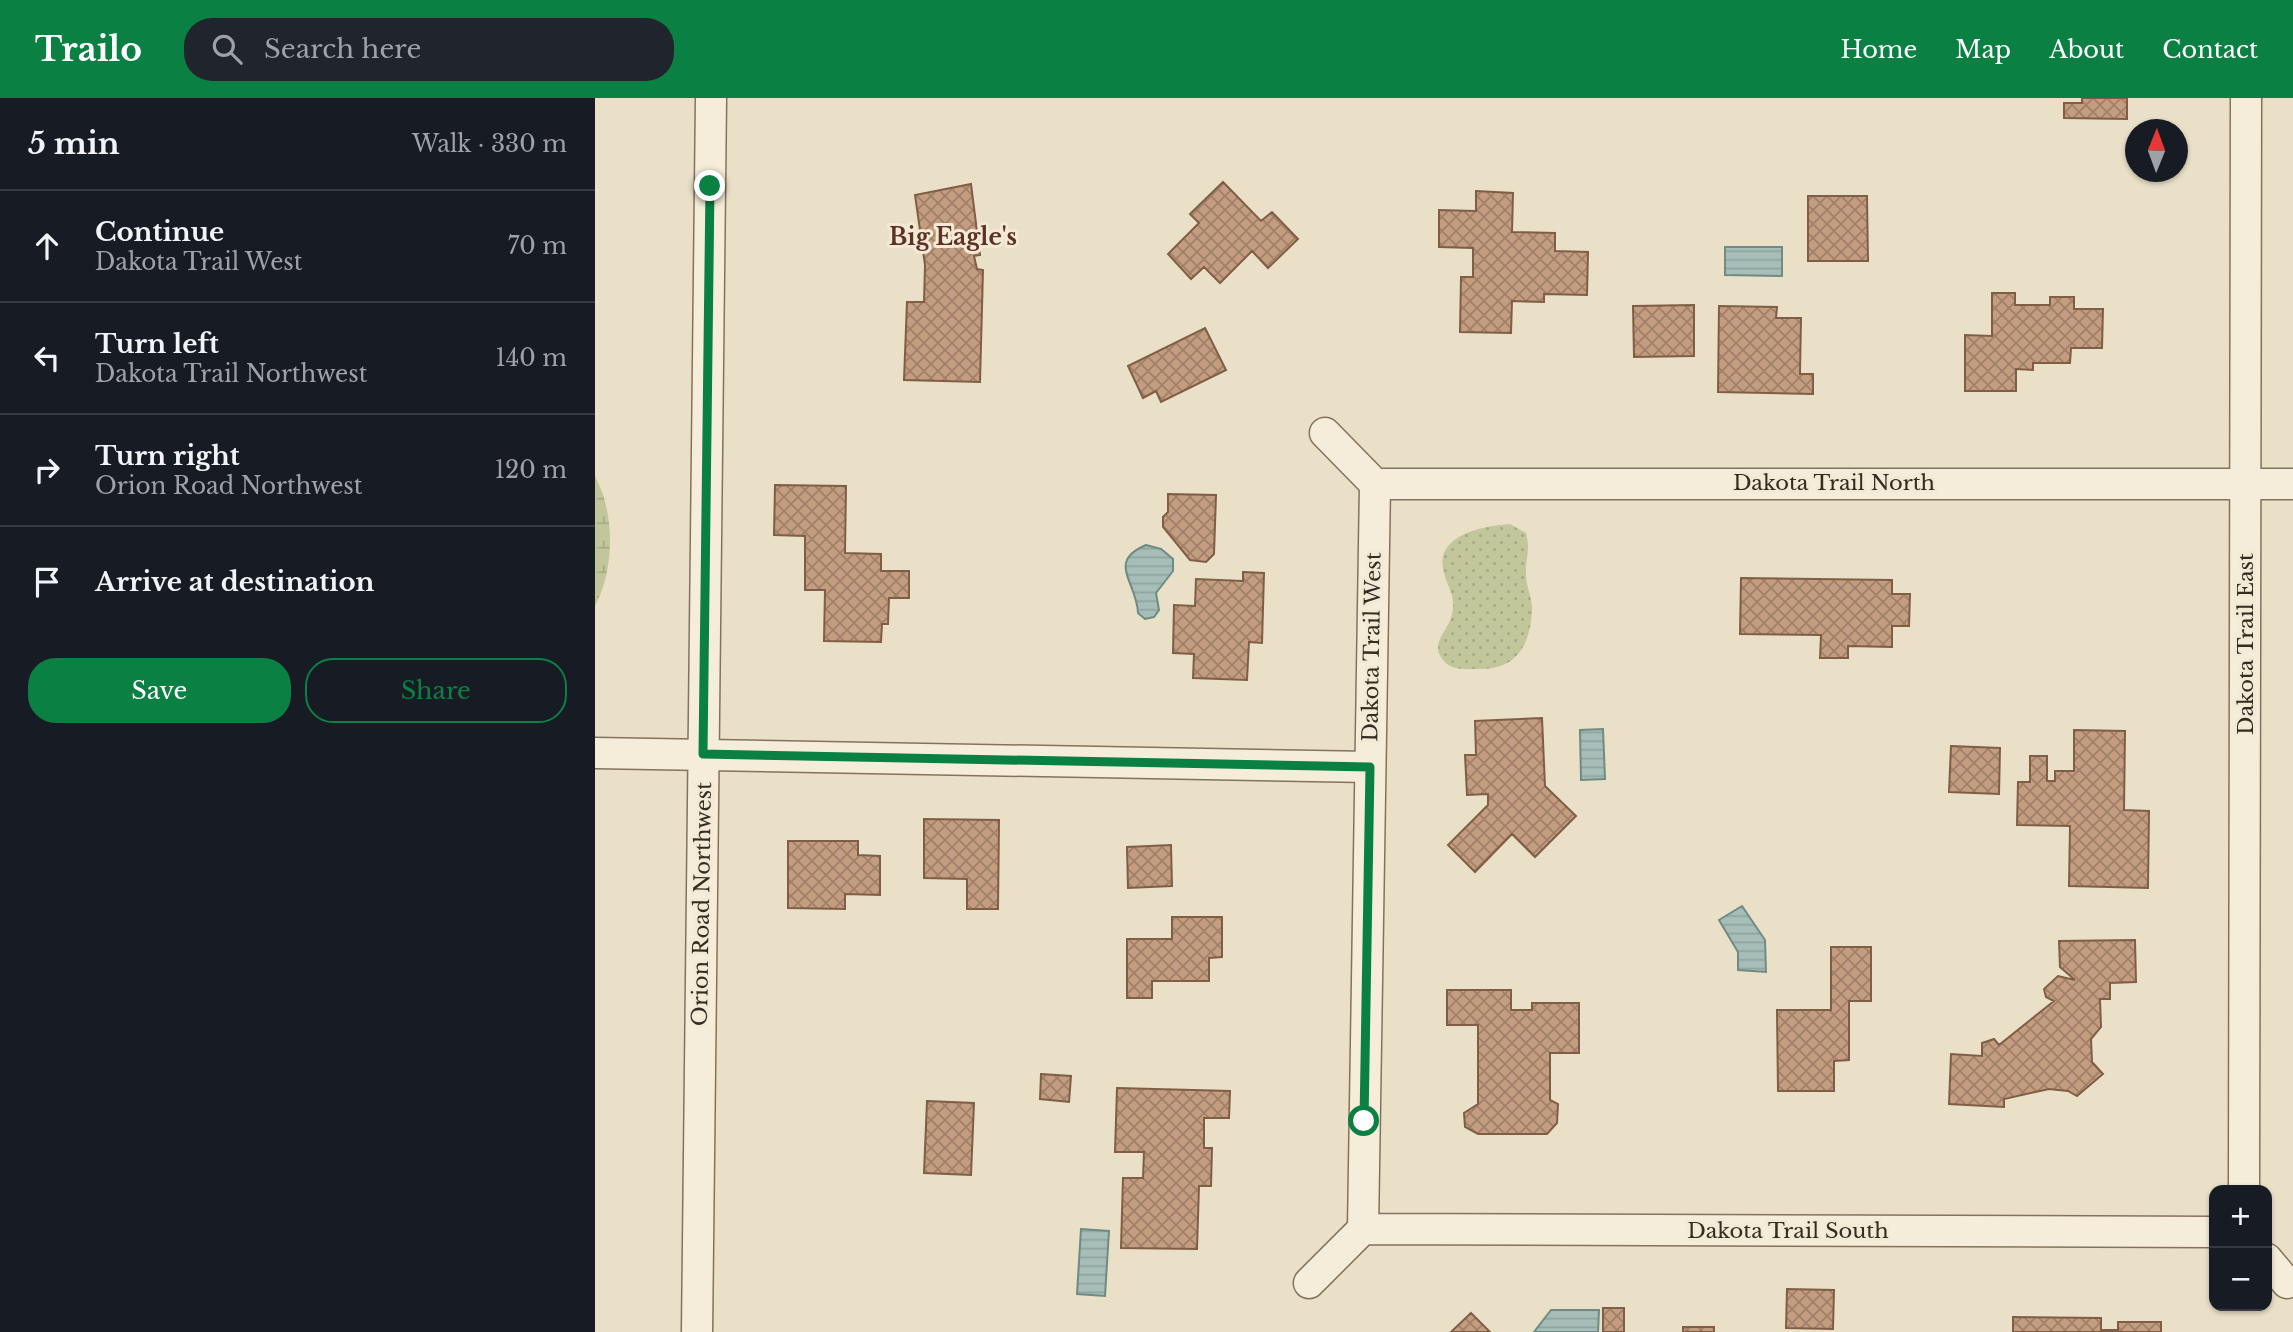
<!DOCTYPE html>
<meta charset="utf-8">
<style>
body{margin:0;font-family:"Libre Baskerville",serif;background:#20242c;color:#f1f3f6}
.controls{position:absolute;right:21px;bottom:21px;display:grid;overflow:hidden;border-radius:14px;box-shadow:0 2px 5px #0004}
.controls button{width:63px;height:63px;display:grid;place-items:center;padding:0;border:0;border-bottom:2px solid #363941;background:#171b24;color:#f1f3f6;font:35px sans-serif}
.compass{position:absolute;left:1530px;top:21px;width:63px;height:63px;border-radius:50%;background:#171b24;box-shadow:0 2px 5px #0004;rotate:1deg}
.stop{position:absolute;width:21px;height:21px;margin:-16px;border:5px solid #0b8043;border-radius:50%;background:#fff}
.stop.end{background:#0b8043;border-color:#fff;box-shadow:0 2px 7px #0008}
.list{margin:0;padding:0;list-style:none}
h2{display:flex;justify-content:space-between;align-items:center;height:91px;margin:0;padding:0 28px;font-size:30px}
h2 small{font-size:23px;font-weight:400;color:#9ea1a6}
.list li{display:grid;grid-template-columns:46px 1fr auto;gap:21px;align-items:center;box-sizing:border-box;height:112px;padding:0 28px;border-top:2px solid #363941}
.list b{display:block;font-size:26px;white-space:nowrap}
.list p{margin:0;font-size:23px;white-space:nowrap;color:#9ea1a6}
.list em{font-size:23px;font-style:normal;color:#9ea1a6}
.actions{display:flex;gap:14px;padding:21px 28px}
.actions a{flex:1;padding:16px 0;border:2px solid #0b8043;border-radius:28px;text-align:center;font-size:24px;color:#0b8043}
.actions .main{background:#0b8043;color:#fff}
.icon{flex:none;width:38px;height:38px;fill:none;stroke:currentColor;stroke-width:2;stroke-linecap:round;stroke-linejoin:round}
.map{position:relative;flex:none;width:1698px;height:1234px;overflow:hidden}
header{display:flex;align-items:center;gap:42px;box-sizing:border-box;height:98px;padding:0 35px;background:#0b8043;color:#fff}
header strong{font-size:33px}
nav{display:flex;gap:38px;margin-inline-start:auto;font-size:24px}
.search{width:490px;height:63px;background:#20242c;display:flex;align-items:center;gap:18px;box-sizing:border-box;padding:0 24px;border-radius:28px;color:#9ea1a6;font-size:26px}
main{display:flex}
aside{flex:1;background:#171b24}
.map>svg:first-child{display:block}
.wetland{fill:url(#wetland-marsh)}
.park{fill:url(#park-dots)}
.water{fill:url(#water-rules);stroke:#6f8b85;stroke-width:2}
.building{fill:url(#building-cross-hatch);stroke:#805e46;stroke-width:2}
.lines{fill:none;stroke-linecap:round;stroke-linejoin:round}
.minor-casing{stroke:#83725e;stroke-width:33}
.minor{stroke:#f5edd9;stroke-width:30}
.route{stroke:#0b8043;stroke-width:9}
.labels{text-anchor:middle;stroke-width:6;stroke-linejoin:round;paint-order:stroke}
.street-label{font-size:21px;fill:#352b20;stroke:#f2ead5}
.neighbourhood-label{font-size:23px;font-weight:bold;fill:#5d3124;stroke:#f2ead5}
</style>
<header>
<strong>Trailo</strong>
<div class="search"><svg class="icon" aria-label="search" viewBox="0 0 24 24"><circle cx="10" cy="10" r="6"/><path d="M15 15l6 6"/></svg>Search here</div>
<nav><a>Home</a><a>Map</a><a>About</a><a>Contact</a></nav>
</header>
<main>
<aside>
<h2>5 min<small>Walk · 330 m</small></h2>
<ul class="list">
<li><svg class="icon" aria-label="ahead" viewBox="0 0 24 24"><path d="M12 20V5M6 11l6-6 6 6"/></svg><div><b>Continue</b><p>Dakota Trail West</p></div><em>70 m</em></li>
<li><svg class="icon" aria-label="left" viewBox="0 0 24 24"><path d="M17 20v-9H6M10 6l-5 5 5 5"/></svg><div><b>Turn left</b><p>Dakota Trail Northwest</p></div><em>140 m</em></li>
<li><svg class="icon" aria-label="right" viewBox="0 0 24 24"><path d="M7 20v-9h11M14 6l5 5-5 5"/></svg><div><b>Turn right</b><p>Orion Road Northwest</p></div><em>120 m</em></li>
<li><svg class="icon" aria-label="arrive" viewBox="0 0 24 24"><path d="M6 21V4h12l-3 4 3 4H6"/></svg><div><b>Arrive at destination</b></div></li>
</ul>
<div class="actions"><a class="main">Save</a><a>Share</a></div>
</aside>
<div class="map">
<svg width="1698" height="1234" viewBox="0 0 1698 1234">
<defs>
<pattern id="wetland-marsh" width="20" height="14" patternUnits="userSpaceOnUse" patternTransform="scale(1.75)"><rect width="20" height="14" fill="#c1c79b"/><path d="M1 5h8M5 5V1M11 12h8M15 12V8" fill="none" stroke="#a6ab85"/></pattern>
<pattern id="park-dots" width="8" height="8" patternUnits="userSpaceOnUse" patternTransform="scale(1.75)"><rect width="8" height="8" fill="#c1c79b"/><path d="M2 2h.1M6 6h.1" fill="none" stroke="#a6ab85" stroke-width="1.8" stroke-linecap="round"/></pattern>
<pattern id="water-rules" width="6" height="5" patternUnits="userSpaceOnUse" patternTransform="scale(1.75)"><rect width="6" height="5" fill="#a7beb8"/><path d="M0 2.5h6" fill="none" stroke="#90a39e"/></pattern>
<pattern id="building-cross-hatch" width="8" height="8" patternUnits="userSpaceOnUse" patternTransform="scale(1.75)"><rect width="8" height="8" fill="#c49d80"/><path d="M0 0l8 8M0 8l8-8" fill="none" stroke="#a08068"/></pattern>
</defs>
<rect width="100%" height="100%" fill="#eae0c7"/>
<path class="wetland" d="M0,378C20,415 20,470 0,508Z"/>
<path class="park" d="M915,426L931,435C936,454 930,460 931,477C931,489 938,501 937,513C935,548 921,572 884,571C872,571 857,573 849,563C834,547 851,535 856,520C862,500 854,492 849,475C838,436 890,428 915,426Z"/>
<path class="water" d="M1130,149H1187V178L1130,177Z
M551,447L566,451L578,461V473L561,495L564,512L559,519L550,521L543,515C542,484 511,464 551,447Z
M1008,631L1010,681L986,682L985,632Z
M1147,808L1170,842L1171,874L1143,872V854L1124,822Z
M486,1131L514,1133L510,1198L482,1196Z
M956,1212H1004L1003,1234H939Z"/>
<path class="building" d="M1487,0H1532V21L1469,20V5H1487Z
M628,84L666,123L677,114L703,141L673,170L657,153L625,185L609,169L596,181L573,156L604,125L595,116Z
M376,86L385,157L379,158L382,171L388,172L385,284L309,282L312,204H329L330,167L320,97Z
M881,93L918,95L917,134L960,135V153L993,154L992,197L949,196V204L917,203L916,235L865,234L866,179H878V150L844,149V112L881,113Z
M1213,98H1272L1273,163H1213Z
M1397,195H1420V207H1455V199H1479V211H1508L1507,250H1476L1475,265H1438V272L1421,271V293H1370V237L1397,238Z
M1099,207V258L1039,259L1038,208Z
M1124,208L1182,209L1181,220H1206L1205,276H1218V296L1123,294Z
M610,230L631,272L566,304L561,293L548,300L533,268Z
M180,387L251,388L250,455L286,456V473H314V500H294L293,526H287L286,544L229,543L230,492H210V438L179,437Z
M573,396L621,397L619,456L611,464L595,462L568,429V419L573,414Z
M648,474L669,475L667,545L654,544L652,582L598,580L599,556L578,555L579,507L600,508L601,481L648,483Z
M1146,480L1297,482V496H1315L1314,528H1297V549L1253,548V560H1225L1226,537L1145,536Z
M947,620L950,688L981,718L940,759L917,736L880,774L853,747L893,707V696L872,697L870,657H881L880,623Z
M1479,632L1530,633L1529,712L1554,713L1553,790L1474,788L1475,728L1422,727L1423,684H1435V658H1452V683H1460V673H1479Z
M1356,648L1405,650L1404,696L1354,694Z
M329,721L404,722L403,811H372V781L329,780Z
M193,743H263V757L285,758V797L250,796V811L193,810Z
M576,747L577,788L533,790L532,749Z
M577,819H627V859L614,860V883H557V900H532V841H577Z
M1540,842L1541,884L1515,885V901H1505L1506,929L1496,941L1497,964L1508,976L1482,998L1473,993L1454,991L1409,1001V1009L1354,1006L1356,956L1387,958V945L1399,941L1404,947L1459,903L1451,899L1449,891L1463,878L1480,882L1465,869L1464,843Z
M1236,849H1276V903H1254V962L1239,963V993H1183L1182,912H1236Z
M852,892H916V912H937V905H984V955H955V1002L963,1006L962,1025L952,1036H883L870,1029L869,1015L883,1006V927H852Z
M446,976L476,978L474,1004L445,1001Z
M522,990L635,993L634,1020H609V1050H617L616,1088H604L602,1151L526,1150L528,1080H548L549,1054H520Z
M332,1003L379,1005L376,1077L329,1075Z
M1192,1191L1239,1192L1238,1231L1191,1230Z
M1008,1210H1029V1234H1008Z
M876,1215L895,1234H856Z
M1418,1219L1506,1220V1232H1523V1224H1566V1234H1418Z
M1088,1229H1119V1234H1088Z"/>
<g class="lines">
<g class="minor-casing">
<path id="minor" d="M730,335L780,386
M780,386H1698
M0,655L775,669
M1649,1092L1651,0
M768,1131L1619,1134
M768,1131L780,386
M1672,1161L1692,1185
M714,1185L768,1131
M102,1234L116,0"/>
</g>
<use href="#minor" class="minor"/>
</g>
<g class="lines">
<path class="route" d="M115,88L108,656L775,669L769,1023"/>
</g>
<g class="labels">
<g class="street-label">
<text x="1239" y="392">Dakota Trail North</text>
<text transform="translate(1651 546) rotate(-90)" y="7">Dakota Trail East</text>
<text transform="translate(777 549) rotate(-89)" y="7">Dakota Trail West</text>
<text transform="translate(107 806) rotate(-89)" y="7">Orion Road Northwest</text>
<text x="1193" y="1140">Dakota Trail South</text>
</g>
<g class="neighbourhood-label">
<text x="358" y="147">Big Eagle's</text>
</g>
</g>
</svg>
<div class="controls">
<button>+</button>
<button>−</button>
</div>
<svg class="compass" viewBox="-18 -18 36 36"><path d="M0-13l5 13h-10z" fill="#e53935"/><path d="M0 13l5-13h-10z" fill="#9ea1a6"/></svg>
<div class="stop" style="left:769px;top:1023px"></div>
<div class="stop end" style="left:115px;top:88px"></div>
</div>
</main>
